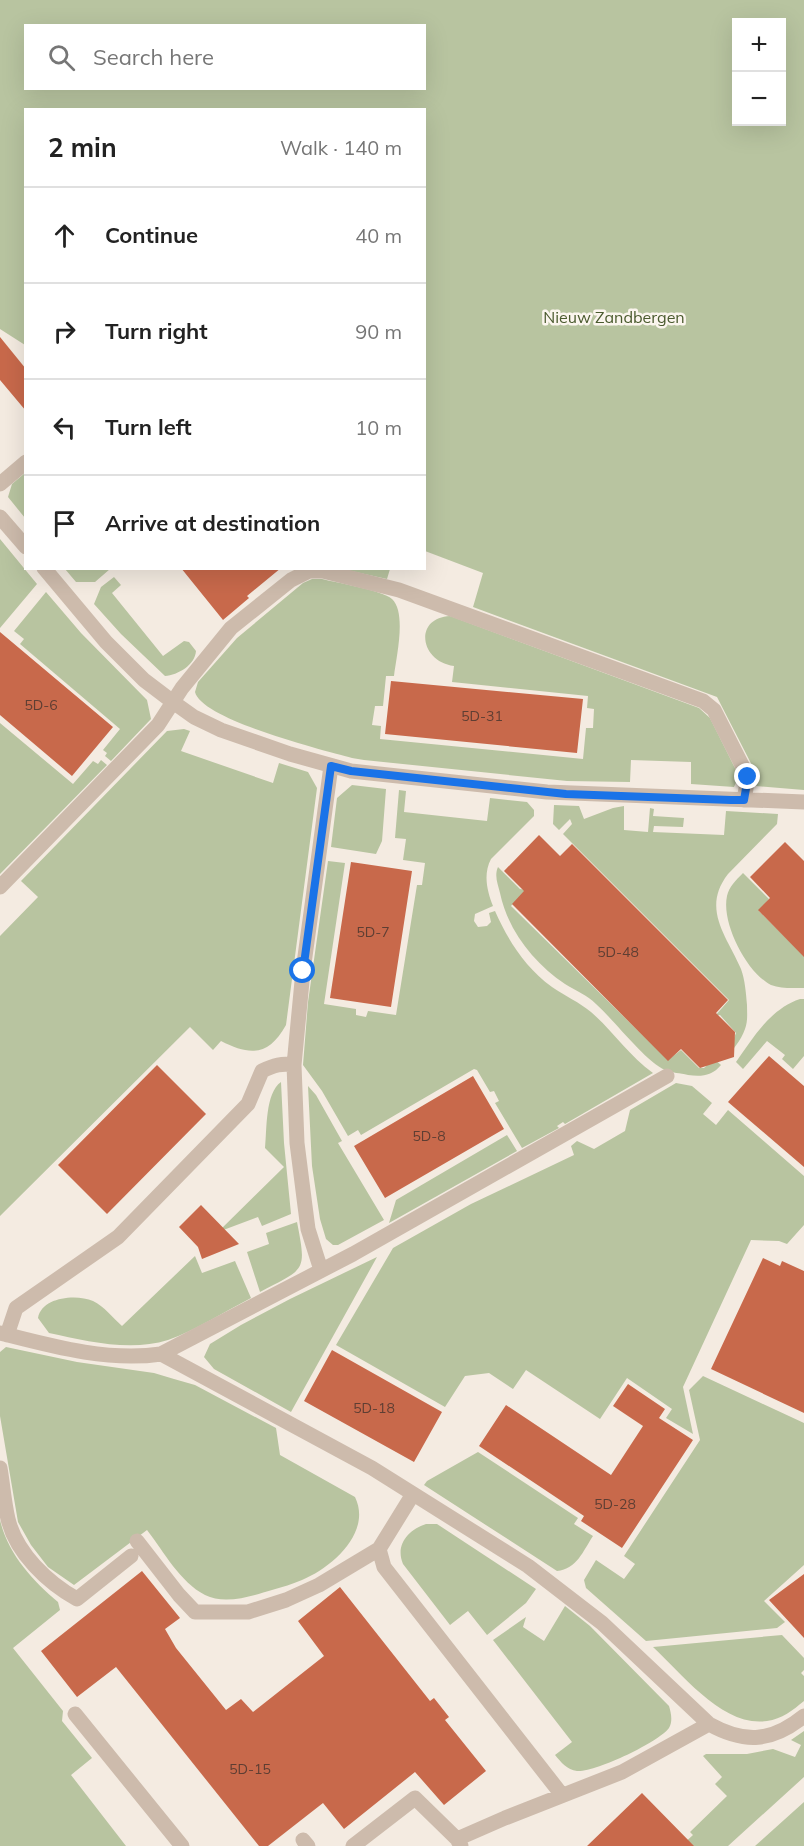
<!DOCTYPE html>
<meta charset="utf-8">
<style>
body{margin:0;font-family:Mulish,sans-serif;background:#f6f6f6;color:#222}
.controls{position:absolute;right:18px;top:18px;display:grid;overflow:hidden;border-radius:0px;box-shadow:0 6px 24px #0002}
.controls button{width:54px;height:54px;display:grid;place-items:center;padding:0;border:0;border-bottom:2px solid #e0e0e0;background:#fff;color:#222;font:30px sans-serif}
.stop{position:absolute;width:18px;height:18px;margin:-14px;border:4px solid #1a73e8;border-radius:50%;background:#fff}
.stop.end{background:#1a73e8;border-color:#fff;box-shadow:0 2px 6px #0008}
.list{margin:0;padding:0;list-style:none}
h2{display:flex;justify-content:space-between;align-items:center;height:78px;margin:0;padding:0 24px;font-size:26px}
h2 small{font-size:20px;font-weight:400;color:#767676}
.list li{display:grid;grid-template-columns:39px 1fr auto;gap:18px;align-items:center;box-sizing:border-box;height:96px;padding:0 24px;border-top:2px solid #e0e0e0}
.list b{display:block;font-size:22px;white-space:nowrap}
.list em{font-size:20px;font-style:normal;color:#767676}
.icon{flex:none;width:33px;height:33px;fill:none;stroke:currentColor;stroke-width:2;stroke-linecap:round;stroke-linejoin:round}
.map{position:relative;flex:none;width:804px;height:1846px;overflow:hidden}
.search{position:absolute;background:#fff;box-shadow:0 6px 24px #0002;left:24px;top:24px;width:402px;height:66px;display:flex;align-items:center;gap:15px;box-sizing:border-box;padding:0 21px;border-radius:0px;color:#767676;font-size:22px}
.panel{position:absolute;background:#fff;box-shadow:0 6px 24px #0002;left:24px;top:108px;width:402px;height:462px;border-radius:0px}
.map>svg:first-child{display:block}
.green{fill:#b8c4a0;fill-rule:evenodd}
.building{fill:#c8694b}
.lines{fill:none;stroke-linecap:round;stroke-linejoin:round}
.minor{stroke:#cdbbac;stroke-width:15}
.route{stroke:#1a73e8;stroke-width:8}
.labels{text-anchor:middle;stroke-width:5;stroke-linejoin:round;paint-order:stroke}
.number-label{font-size:14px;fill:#5e3e33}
.park-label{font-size:16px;fill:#4a5a2e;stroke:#fbf5ee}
</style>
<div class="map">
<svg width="804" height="1846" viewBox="0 0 804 1846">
<rect width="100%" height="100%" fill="#f4ebe1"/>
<path class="green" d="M0,0H804V790L756,786L758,777L717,697L473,607L483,573L425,551L424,110H26L25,345L0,329ZM736,22H782V122H736ZM26,26H424V88H26Z
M25,473V518L8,497L12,484Z
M0,539L37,584L0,628Z
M65,569H110L95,582H76Z
M342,569H390L387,579Z
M114,577L121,585L112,593L163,656L184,641L189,642L196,651C195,665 178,675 165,676L121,634L94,604L101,587Z
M312,579H322C337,583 382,590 392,599C407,613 396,658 394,676H386L383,706H375L372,725L381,726L380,739L583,759L586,728H593L594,709L587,708L588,696L452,682L454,666C420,662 413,618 450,616L699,708L710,718L739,776L734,787L691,784V762L631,760L630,782L567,781L364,760L352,758C323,750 202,720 195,692L198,682L237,638L303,583Z
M46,592L81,633L147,700L151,719L111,761L105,756L107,753L103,750L120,729L20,644L24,639L14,631Z
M0,723L73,784L93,761L98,764L101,760L107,765L0,874Z
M184,729L190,731L181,751L273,783L279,763L308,772L317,788L286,1025C269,1056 250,1056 221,1041L213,1050L190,1027L0,1216V936L38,897L21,881L167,731Z
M352,785L386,789L382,841L376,854L331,847L337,798Z
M399,790L406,791L404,812L487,821L490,798L527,802L534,810V816L491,859C483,874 487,891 493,906L475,914L474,921L478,927L487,926L491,922L489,913L495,911C509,942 525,967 552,987C565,996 579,1002 591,1012C613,1031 629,1056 653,1073L565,1124L563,1122L557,1126L559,1128L522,1148L495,1103L499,1101L494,1091L490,1092L477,1070L474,1069L361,1135L358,1130L348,1136L322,1091L303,1065L308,1002L328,861L345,863L324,1004L356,1009V1015L366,1017L368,1011L396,1015L417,885H422L425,863L403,860L406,839L395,838Z
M554,805L579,806L584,819L613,808L624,806V830L648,832L650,808L654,809L653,816L684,818L683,827L654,826L653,832L724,835L726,811L778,814L777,824L728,874C701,909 727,936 741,969C745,980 746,993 747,1005C747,1013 748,1021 745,1029C741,1041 732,1050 725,1060L736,1033L720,1015L715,1016L729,1000L563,834L572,824L570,819L559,830L553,824Z
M498,867L520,889L526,890L511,906L668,1060L681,1050L699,1068H704L714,1059L721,1065C712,1076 701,1077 688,1075C680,1073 672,1073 665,1070C646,1062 614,1020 596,1004C587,995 576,991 565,984C534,963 508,931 500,893C498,884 494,876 498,867Z
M743,873L769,899L759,911L804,956V988C793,988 781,989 771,985C747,973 721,923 727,896C729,887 736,880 743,873Z
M800,999H804V1056L793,1069L782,1059L785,1055L767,1041L743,1069L736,1062C753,1038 770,1009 800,999Z
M281,1082L284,1143L291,1214L262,1226L258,1217L218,1232L284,1167L265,1148C267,1130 265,1093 281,1082Z
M676,1083L692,1086L712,1103L703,1114L716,1125L728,1110L804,1176V1225L787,1244L779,1241L751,1240L683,1387L693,1434L666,1418L672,1409L627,1378L600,1419L526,1370L513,1389L489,1373L465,1376L445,1407L336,1345L393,1248L471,1204L574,1155L571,1146L577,1141L594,1149L625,1131L630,1110Z
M308,1086L316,1095L342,1141L338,1143L384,1220L338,1245H333L326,1239L320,1219L312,1166Z
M507,1135L517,1151L389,1223L396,1200Z
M297,1222C307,1273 305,1268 260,1292L247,1252L269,1244L266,1233Z
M195,1256L202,1273L235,1261L251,1298C224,1312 196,1330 168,1340C130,1352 86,1341 49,1333L38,1318C42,1297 76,1294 93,1301C104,1306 113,1318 122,1326Z
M377,1257L291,1412L214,1369L204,1357L210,1344L241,1325L290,1299Z
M6,1347L77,1362L154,1373L174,1379L195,1385L276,1428L280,1455L355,1497C372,1532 333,1567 302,1580C293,1584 282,1587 272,1590C252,1596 225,1605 205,1595C180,1582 164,1552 147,1530L74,1585L48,1567L31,1545L18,1522L0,1416V1352Z
M703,1376L804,1423V1565L764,1601L785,1622L777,1628L646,1641L586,1588L584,1580L596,1560L624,1579L635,1564L624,1556L700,1440L689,1390Z
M478,1452L578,1518L574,1524L593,1536C583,1551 577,1569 557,1571L424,1485L427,1481Z
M0,1520C8,1554 32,1580 58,1602L60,1610L13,1648L63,1711L62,1721L92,1758L71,1775L126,1846H0Z
M426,1524H437L536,1589L526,1603L487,1635L468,1611L450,1625L403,1564C395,1545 408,1530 426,1524Z
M565,1606L590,1626L669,1706C671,1713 673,1721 669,1728C659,1742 594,1773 577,1771C567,1770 561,1762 555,1755L572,1742L493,1640L526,1617L523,1627L544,1641Z
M782,1635L804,1658V1670L801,1673L804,1676V1701C793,1710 782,1719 767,1721C724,1728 682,1674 653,1647Z
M804,1731V1777L728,1846H681L693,1835L690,1832L727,1796L715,1784L722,1777L703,1756L706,1754H747L773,1749L795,1757L801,1745L791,1740Z
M804,1802V1846H755Z"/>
<path class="building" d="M0,337L26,369V411L0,380Z
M181,568H281L247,596L249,598L223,620Z
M0,632L113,727L72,776L0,715Z
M391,681L583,699L577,753L385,734Z
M539,835L560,856L572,844L728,1000L716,1013L735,1032L734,1057L700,1068L681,1049L668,1061L512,904L524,891L504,871Z
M785,842L804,861V957L758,910L770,898L750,877Z
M351,862L412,871L391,1007L330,998Z
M769,1056L804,1086V1167L728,1102Z
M157,1065L206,1114L107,1214L58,1165Z
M473,1076L504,1129L385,1198L354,1146Z
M201,1205L239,1244L202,1259L198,1247L179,1227Z
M763,1258L780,1266L782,1261L804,1271V1413L711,1369Z
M332,1350L442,1412L414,1462L304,1401Z
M628,1384L665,1409L659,1418L693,1440L622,1548L581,1521L584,1516L479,1446L506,1405L611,1475L643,1426L613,1406Z
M142,1571L180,1618L165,1629L176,1648L226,1710L241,1699L253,1712L324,1656L298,1621L340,1587L430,1701L434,1698L449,1717L445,1720L486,1771L444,1805L415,1772L344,1829L323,1803L268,1846H259L116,1667L77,1697L41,1651Z
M804,1574V1638L769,1600Z
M642,1793L694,1846H587Z"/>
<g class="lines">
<path class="minor" d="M0,484L26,462
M0,517L26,547
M44,568L106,642L144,680L173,702L194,717L221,730L290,754L351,771L547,792L804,802
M0,887L158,725L182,688L231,628L291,580L309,571H323L399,590L703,701L714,710L748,777L744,800
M321,1270L308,1229L305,1206L297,1143L294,1065L303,971L331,766
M0,1333C51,1346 108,1362 161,1354L372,1468L528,1566L602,1623L709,1724C745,1744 772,1742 804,1716
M7,1335L16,1308L118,1237L248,1104L262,1071C274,1065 282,1063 294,1065
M161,1354L353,1254L667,1076
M0,1468C3,1485 4,1502 8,1519C16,1553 48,1583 77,1599L131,1556
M413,1494L379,1549L384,1567L562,1795
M137,1541L179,1595L195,1612H248L286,1600L319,1585L379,1549
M75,1714L182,1846
M303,1840L308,1846
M353,1846L415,1798L457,1839
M461,1846L457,1839L505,1818L622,1772L709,1724"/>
</g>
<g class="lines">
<path class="route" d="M303,971L331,766L351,771L566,794L731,800H744L748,777"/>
</g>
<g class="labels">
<g class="number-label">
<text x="41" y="710">5D-6</text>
<text x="482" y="721">5D-31</text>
<text x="373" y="937">5D-7</text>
<text x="618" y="957">5D-48</text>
<text x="429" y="1141">5D-8</text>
<text x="374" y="1413">5D-18</text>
<text x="615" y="1509">5D-28</text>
<text x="250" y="1774">5D-15</text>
</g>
<g class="park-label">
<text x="614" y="323">Nieuw Zandbergen</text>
</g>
</g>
</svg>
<div class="controls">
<button>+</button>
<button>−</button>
</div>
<div class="stop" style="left:303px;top:971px"></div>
<div class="stop end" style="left:748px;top:777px"></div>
<div class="search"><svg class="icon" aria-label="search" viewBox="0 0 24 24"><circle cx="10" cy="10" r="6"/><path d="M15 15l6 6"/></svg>Search here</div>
<section class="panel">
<h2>2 min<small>Walk · 140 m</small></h2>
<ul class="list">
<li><svg class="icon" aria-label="ahead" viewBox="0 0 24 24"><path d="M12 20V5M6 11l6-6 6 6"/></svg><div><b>Continue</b></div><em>40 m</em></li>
<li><svg class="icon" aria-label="right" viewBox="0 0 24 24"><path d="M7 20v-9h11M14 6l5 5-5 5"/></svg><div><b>Turn right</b></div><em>90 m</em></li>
<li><svg class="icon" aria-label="left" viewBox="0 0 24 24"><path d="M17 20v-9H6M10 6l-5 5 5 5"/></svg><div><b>Turn left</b></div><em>10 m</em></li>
<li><svg class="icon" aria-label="arrive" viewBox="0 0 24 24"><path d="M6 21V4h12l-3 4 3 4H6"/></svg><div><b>Arrive at destination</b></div></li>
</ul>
</section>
</div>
